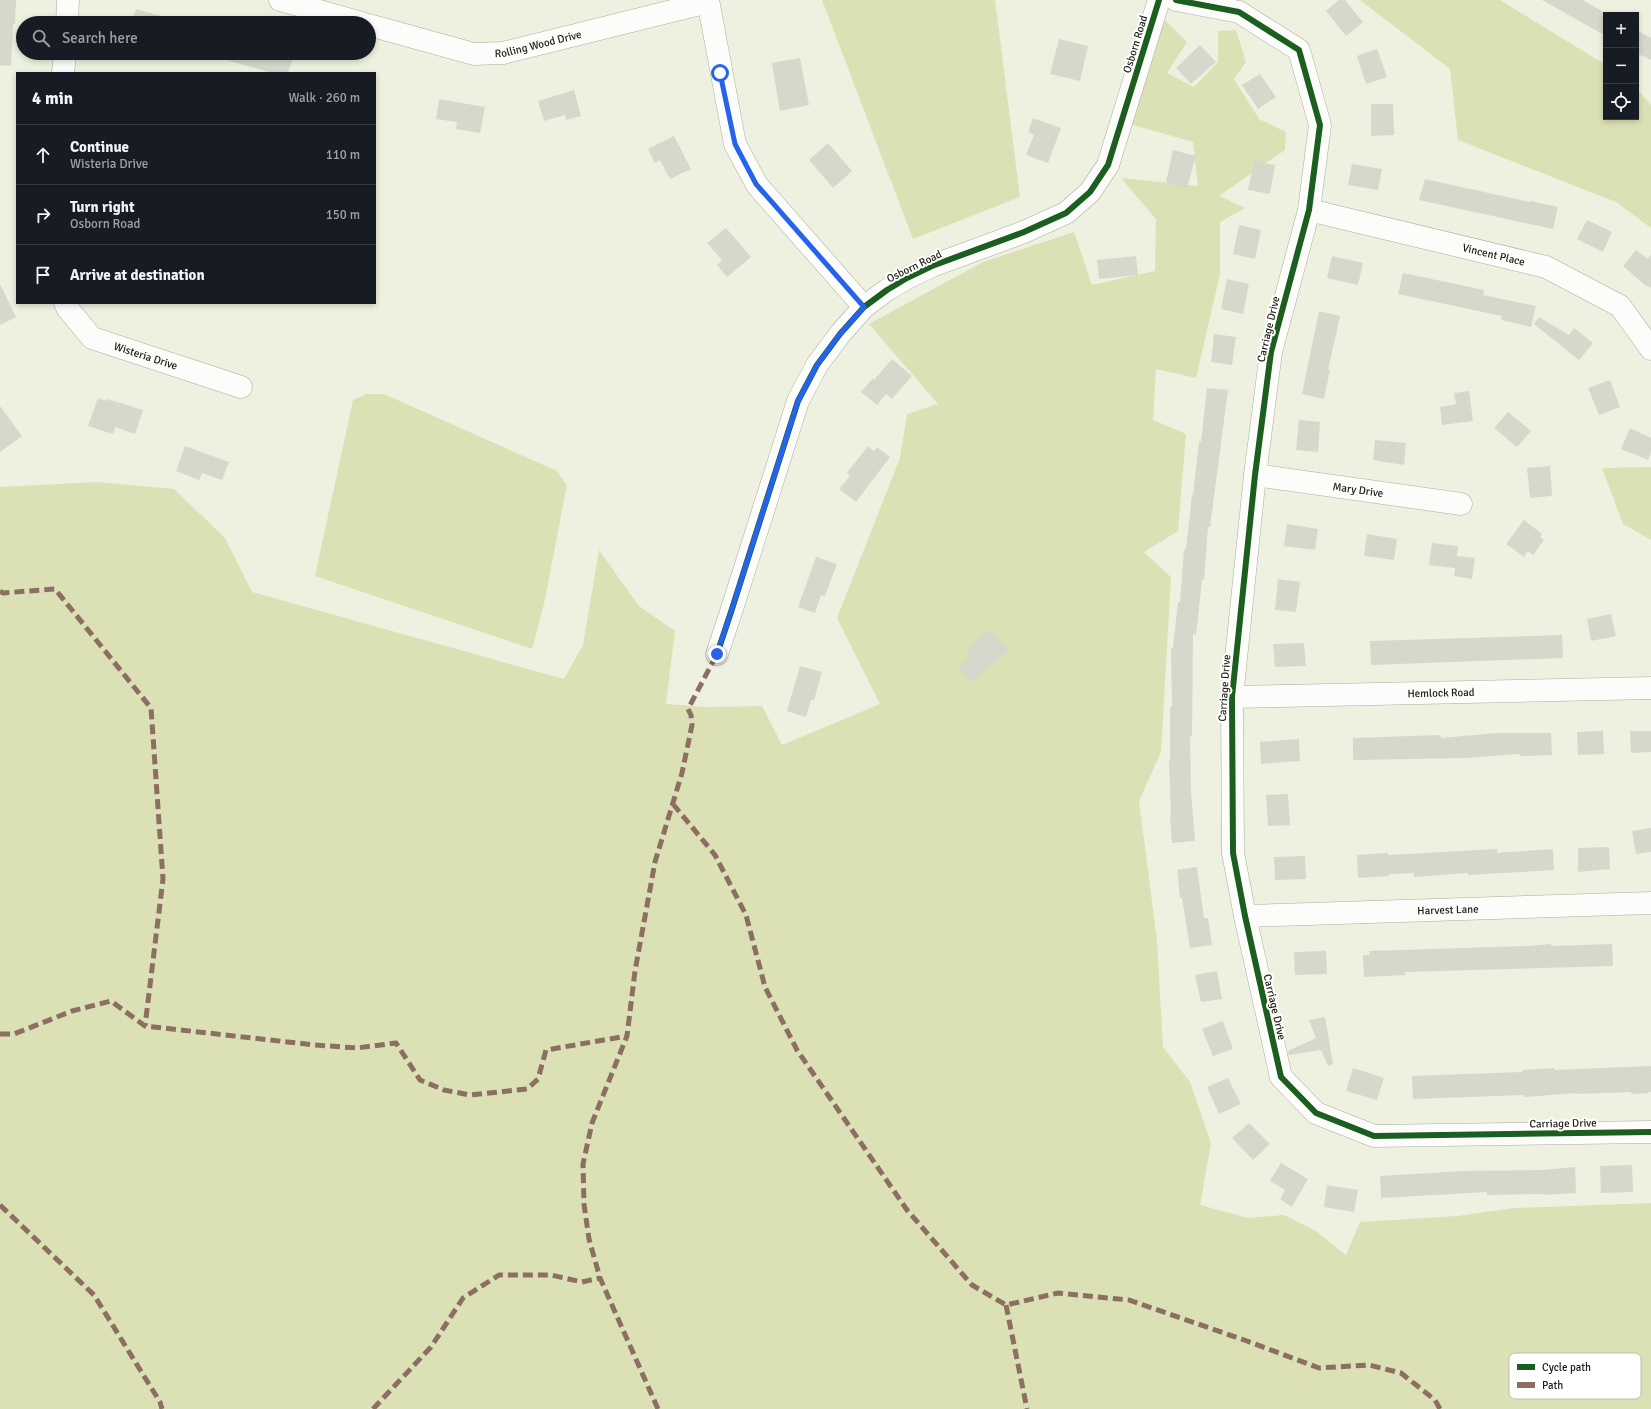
<!DOCTYPE html>
<meta charset="utf-8">
<style>
body{margin:0;font-family:Signika,sans-serif;background:#242831;color:#f1f3f6}
.controls{position:absolute;right:12px;top:12px;display:grid;overflow:hidden;border-radius:0px;box-shadow:0 2px 6px #0003}
.controls button{width:36px;height:36px;display:grid;place-items:center;padding:0;border:0;border-bottom:1px solid #363941;background:#171b24;color:#f1f3f6;font:20px sans-serif}
.stop{position:absolute;width:12px;height:12px;margin:-9px;border:3px solid #2563eb;border-radius:50%;background:#fff}
.stop.end{background:#2563eb;border-color:#fff;box-shadow:0 1px 4px #0008}
.list{margin:0;padding:0;list-style:none}
h2{display:flex;justify-content:space-between;align-items:center;height:52px;margin:0;padding:0 16px;font-size:17px}
h2 small{font-size:13px;font-weight:400;color:#9ea1a6}
.list li{display:grid;grid-template-columns:26px 1fr auto;gap:12px;align-items:center;box-sizing:border-box;height:60px;padding:0 16px;border-top:1px solid #363941}
.list b{display:block;font-size:15px;white-space:nowrap}
.list p{margin:0;font-size:13px;white-space:nowrap;color:#9ea1a6}
.list em{font-size:13px;font-style:normal;color:#9ea1a6}
.icon{flex:none;width:22px;height:22px;fill:none;stroke:currentColor;stroke-width:2;stroke-linecap:round;stroke-linejoin:round}
.map{position:relative;flex:none;width:1651px;height:1409px;overflow:hidden}
.search{position:absolute;background:#171b24;box-shadow:0 2px 6px #0003;left:16px;top:16px;width:360px;height:44px;display:flex;align-items:center;gap:10px;box-sizing:border-box;padding:0 14px;border-radius:22px;color:#9ea1a6;font-size:15px}
.panel{position:absolute;background:#171b24;box-shadow:0 2px 6px #0003;left:16px;top:72px;width:360px;height:232px;border-radius:0px}
.map>svg:first-child{display:block}
.green{fill:#dbe1b5}
.building{fill:#d6d8cb}
.lines{fill:none;stroke-linecap:round;stroke-linejoin:round}
.minor-casing{stroke:#aaad9f;stroke-width:23}
.minor{stroke:#fcfdfa;stroke-width:22}
.quiet{stroke:#8d6e63;stroke-width:5;stroke-dasharray:10 5;stroke-linecap:butt}
.cycleway-casing{stroke:#fff;stroke-width:8}
.cycleway{stroke:#1b5e20;stroke-width:6}
.route{stroke:#2563eb;stroke-width:5}
.labels{text-anchor:middle;stroke-width:4;stroke-linejoin:round;paint-order:stroke}
.street-label{font-size:11px;fill:#212217;stroke:#fff}
.key{fill:#fff;stroke:#bcbdb9;stroke-width:1}
.key-label{font-size:11px;fill:#212217}
</style>
<div class="map">
<svg width="1651" height="1409" viewBox="0 0 1651 1409">
<rect width="100%" height="100%" fill="#eef1df"/>
<path class="green" d="M822,0H995L1020,197L913,239Z
M1360,0H1500L1606,65V117H1636V88L1651,105V228L1616,202L1458,140L1450,69Z
M1165,20L1187,42L1167,73L1194,87L1218,62V31L1236,30L1246,62L1234,79L1259,119L1286,132L1285,150L1219,196L1245,208L1220,222V274L1196,378L1156,369L1153,420L1186,434L1178,531L1144,552L1171,577L1161,752L1139,801L1157,940L1163,1047L1190,1082L1211,1143L1200,1205L1248,1218L1284,1215L1316,1231L1346,1255L1360,1222L1457,1216L1514,1208L1651,1203V1409H0V487L98,482L174,489L225,538L252,592L564,679L583,645L599,550L639,606L675,631L666,704L707,707L762,706L782,745L880,704L837,618L900,458L907,414L938,404L869,324L983,262L1074,232L1092,285L1155,271L1156,219L1121,178L1198,186L1193,142L1130,124Z
M367,394H384L557,471L567,485L544,604L532,649L315,576L353,400Z
M1651,467V540L1623,524L1602,468Z"/>
<path class="building" d="M0,0H16L15,24H13L11,66L0,65Z
M1339,0H1345L1363,22L1346,36L1326,11Z
M1542,0H1582L1606,13V36Z
M136,9L172,19L171,23H132Z
M1636,30L1651,38V60L1636,53Z
M1059,39L1088,46L1080,81L1050,74Z
M1200,45L1216,62L1191,84L1176,68Z
M1377,49L1387,77L1366,84L1357,56Z
M217,53H276L293,58L288,73H272L216,57Z
M800,58L809,105L780,111L772,63Z
M1260,74L1276,97L1258,109L1242,85Z
M574,90L581,116L566,120L565,115L544,121L538,101Z
M439,99L485,107L480,133L456,129L457,122L436,119Z
M1371,104H1393L1394,135L1371,136Z
M1033,118L1061,128L1048,163L1026,155L1034,135L1028,132Z
M674,136L691,169L670,179L660,160L655,163L648,149Z
M828,143L852,171L833,188L809,160Z
M1173,150L1196,156L1187,188L1166,182Z
M1254,161L1275,165L1270,194L1248,190Z
M1352,164L1382,169L1378,190L1348,185Z
M1425,179L1529,202L1530,201L1558,207L1553,229L1419,200Z
M1587,220L1612,232L1603,252L1577,239Z
M1239,225L1261,230L1255,259L1233,254Z
M726,228L751,257L727,277L717,265L722,260L707,243Z
M1636,250L1648,259L1651,254V288L1645,285L1623,266Z
M1136,256L1138,275L1099,279L1097,260Z
M1332,256L1363,263L1358,285L1327,278Z
M1403,273L1484,290L1483,295L1536,306L1531,327L1501,320L1502,316L1398,294Z
M1227,279L1249,284L1243,314L1221,309Z
M0,284L16,317L0,325Z
M1319,311L1340,316L1328,370H1330L1324,399L1302,394Z
M1539,317L1569,335L1574,328L1593,343L1579,360L1534,324Z
M1214,334L1236,337L1232,365L1211,362Z
M892,359L912,376L892,399L886,394L877,405L861,392L873,378L874,380Z
M1610,380L1620,407L1599,415L1588,388Z
M1207,388L1228,390L1210,527H1208L1204,580H1202L1196,635L1193,634L1192,736H1190L1191,790L1195,841L1172,843L1170,815L1171,814L1169,760H1170V707H1172L1171,648H1173L1178,602H1180L1184,549H1186L1192,495H1193L1199,442H1201Z
M1469,391L1473,421L1442,425L1440,407L1456,404L1454,393Z
M98,398L106,401L107,399L143,410L135,434L115,427L113,434L88,426Z
M0,406L22,436L0,452Z
M1508,412L1531,431L1517,447L1494,428Z
M1299,420L1320,422L1318,452L1296,450Z
M1630,428L1651,438V452L1648,460L1621,449Z
M1375,440L1406,443L1404,465L1373,460Z
M185,446L229,462L222,480L202,473L199,480L176,471Z
M868,446L874,451L877,447L890,457L856,502L839,489L850,476L847,473Z
M1550,466L1552,496L1530,498L1527,468Z
M1524,520L1542,534L1540,537L1544,540L1533,555L1528,551L1524,557L1506,544Z
M1287,524L1318,529L1315,550L1284,546Z
M1367,534L1397,539L1394,560L1364,556Z
M1432,543L1458,546L1457,556L1475,558L1472,579L1454,576L1455,568L1429,565Z
M816,557L837,564L825,596L821,595L815,613L798,607Z
M1278,579L1300,582L1296,612L1275,610Z
M1611,614L1616,636L1591,641L1587,619Z
M990,629L1009,650L972,683L958,667L971,656L966,650Z
M1562,635L1563,658L1371,665L1370,641Z
M1304,643L1306,666L1275,667L1273,644Z
M800,666L822,672L814,700H811L806,717L787,711Z
M1603,731L1604,754L1578,755L1577,732Z
M1630,731H1651V752L1631,753Z
M1496,733H1551L1552,755L1520,756V754L1465,758L1353,760V738L1441,735V738Z
M1299,739L1300,761L1261,764L1260,742Z
M1288,794L1290,825L1268,826L1266,795Z
M1651,828V852L1636,854L1632,831Z
M1609,847L1610,869L1578,872V848Z
M1497,849V853L1553,849L1554,870L1468,875V873L1414,877V873L1389,874V876L1358,878L1357,855L1388,853V855Z
M1305,856L1306,879L1275,880L1274,857Z
M1197,867L1204,918H1208L1212,945L1190,948L1182,898H1180L1177,870Z
M1551,944V946L1612,944L1613,966L1405,972V975L1364,977L1363,955H1370L1369,951L1528,946Z
M1326,951L1327,974L1295,975L1294,952Z
M1217,971L1222,999L1201,1002L1195,975Z
M1325,1017L1333,1064L1328,1066L1321,1050L1289,1055L1288,1051L1316,1038L1309,1020Z
M1223,1021L1233,1049L1213,1056L1202,1029Z
M1651,1066V1092H1648V1093L1631,1094V1092L1578,1094V1093L1524,1097V1095L1413,1099L1412,1076L1522,1072V1070L1554,1068V1070Z
M1353,1068L1384,1078L1377,1100L1346,1091Z
M1228,1078L1241,1104L1219,1114L1207,1087Z
M1249,1123L1270,1144L1253,1160L1232,1138Z
M1281,1163L1308,1179L1292,1207L1280,1199L1285,1190L1270,1181Z
M1632,1165L1633,1192L1601,1193L1600,1166Z
M1575,1167L1576,1193L1543,1195V1194L1487,1195V1192L1381,1198L1380,1176L1464,1171L1542,1170Z
M1327,1185L1358,1190L1354,1212L1324,1207Z"/>
<g class="lines">
<g class="minor-casing">
<g id="minor">
<path d="M280,0L362,23"/>
<path d="M708,0L735,144L757,185L864,307"/>
<path d="M1176,0L1239,12L1299,50L1320,125L1309,210L1271,352L1255,475L1232,697L1233,853L1245,916L1281,1077L1316,1113L1374,1136L1651,1132"/>
<path d="M67,23L68,0"/>
<path id="s1" d="M369,25L474,54L503,53L708,2"/>
<path d="M63,73L65,53"/>
<path id="s2" d="M1309,210L1546,267L1620,306L1651,349"/>
<path id="s3" d="M65,303L68,309L92,338L241,387"/>
<path id="s4" d="M1255,475L1461,504"/>
<path d="M717,654L731,612L798,401L817,365L840,334L864,307L887,290L907,278L932,266L1024,232L1066,213L1090,192L1108,165L1159,0"/>
<path id="s5" d="M1232,697L1651,688"/>
<path id="s6" d="M1245,916L1651,903"/>
</g>
</g>
<use href="#minor" class="minor"/>
<path class="quiet" d="M0,591L3,593L55,589L151,708L163,879L145,1026
M673,804L715,855L746,915L765,987L797,1050L907,1210L972,1285L1006,1305L1058,1293L1129,1300L1247,1341L1319,1368L1369,1365L1401,1373L1435,1400L1440,1409
M0,1034H14L72,1011L111,1001L145,1026L315,1045L357,1048L396,1043L420,1080L444,1090L470,1095L527,1089L538,1079L546,1050L627,1036
M0,1205L94,1295L160,1402L162,1409
M1006,1305L1027,1409
M373,1409L431,1347L463,1298L499,1275H551L582,1282L600,1278
M658,1409L600,1278L589,1239L584,1204L583,1164L592,1123L627,1036L635,971L655,862L682,773L692,725L691,715L688,709L717,654"/>
<g class="cycleway-casing">
<path id="cycleway" d="M1176,0L1239,12L1299,50L1320,125L1309,210L1271,352L1255,475L1232,697L1233,853L1245,916L1281,1077L1316,1113L1374,1136L1651,1132
M717,654L731,612L798,401L817,365L840,334L864,307L887,290L907,278L932,266L1024,232L1066,213L1090,192L1108,165L1159,0"/>
</g>
<use href="#cycleway" class="cycleway"/>
</g>
<g class="lines">
<path class="route" d="M717,654L731,612L798,401L817,365L840,334L864,307L756,184L735,144L720,73"/>
</g>
<g class="labels">
<g class="street-label">
<text dy="4" stroke="none"><textPath href="#s1" startOffset="174">Rolling Wood Drive</textPath></text>
<text transform="translate(1135 44) rotate(-73)" y="4">Osborn Road</text>
<text dy="4" stroke="none"><textPath href="#s2" startOffset="190">Vincent Place</textPath></text>
<text transform="translate(914 266) rotate(-26)" y="4">Osborn Road</text>
<text transform="translate(1268 329) rotate(-77)" y="4">Carriage Drive</text>
<text dy="4" stroke="none"><textPath href="#s3" startOffset="101">Wisteria Drive</textPath></text>
<text dy="4" stroke="none"><textPath href="#s4" startOffset="104">Mary Drive</textPath></text>
<text transform="translate(1224 688) rotate(-86)" y="4">Carriage Drive</text>
<text dy="4" stroke="none"><textPath href="#s5" startOffset="209">Hemlock Road</textPath></text>
<text dy="4" stroke="none"><textPath href="#s6" startOffset="203">Harvest Lane</textPath></text>
<text transform="translate(1275 1007) rotate(77)" y="4">Carriage Drive</text>
<text transform="translate(1563 1123) rotate(-1)" y="4">Carriage Drive</text>
</g>
</g>
<rect x="1509" y="1353" width="132" height="46" rx="6" class="key"/>
<rect x="1517" y="1364" width="18" height="6" fill="#1b5e20"/>
<rect x="1517" y="1382" width="18" height="6" fill="#8d6e63"/>
<g class="key-label">
<text x="1542" y="1371">Cycle path</text>
<text x="1542" y="1389">Path</text>
</g>
</svg>
<div class="controls">
<button>+</button>
<button>−</button>
<button><svg class="icon" aria-label="locate" viewBox="0 0 24 24"><circle cx="12" cy="12" r="6"/><path d="M12 2v4M12 18v4M2 12h4M18 12h4"/></svg></button>
</div>
<div class="stop" style="left:720px;top:73px"></div>
<div class="stop end" style="left:717px;top:654px"></div>
<div class="search"><svg class="icon" aria-label="search" viewBox="0 0 24 24"><circle cx="10" cy="10" r="6"/><path d="M15 15l6 6"/></svg>Search here</div>
<section class="panel">
<h2>4 min<small>Walk · 260 m</small></h2>
<ul class="list">
<li><svg class="icon" aria-label="ahead" viewBox="0 0 24 24"><path d="M12 20V5M6 11l6-6 6 6"/></svg><div><b>Continue</b><p>Wisteria Drive</p></div><em>110 m</em></li>
<li><svg class="icon" aria-label="right" viewBox="0 0 24 24"><path d="M7 20v-9h11M14 6l5 5-5 5"/></svg><div><b>Turn right</b><p>Osborn Road</p></div><em>150 m</em></li>
<li><svg class="icon" aria-label="arrive" viewBox="0 0 24 24"><path d="M6 21V4h12l-3 4 3 4H6"/></svg><div><b>Arrive at destination</b></div></li>
</ul>
</section>
</div>
